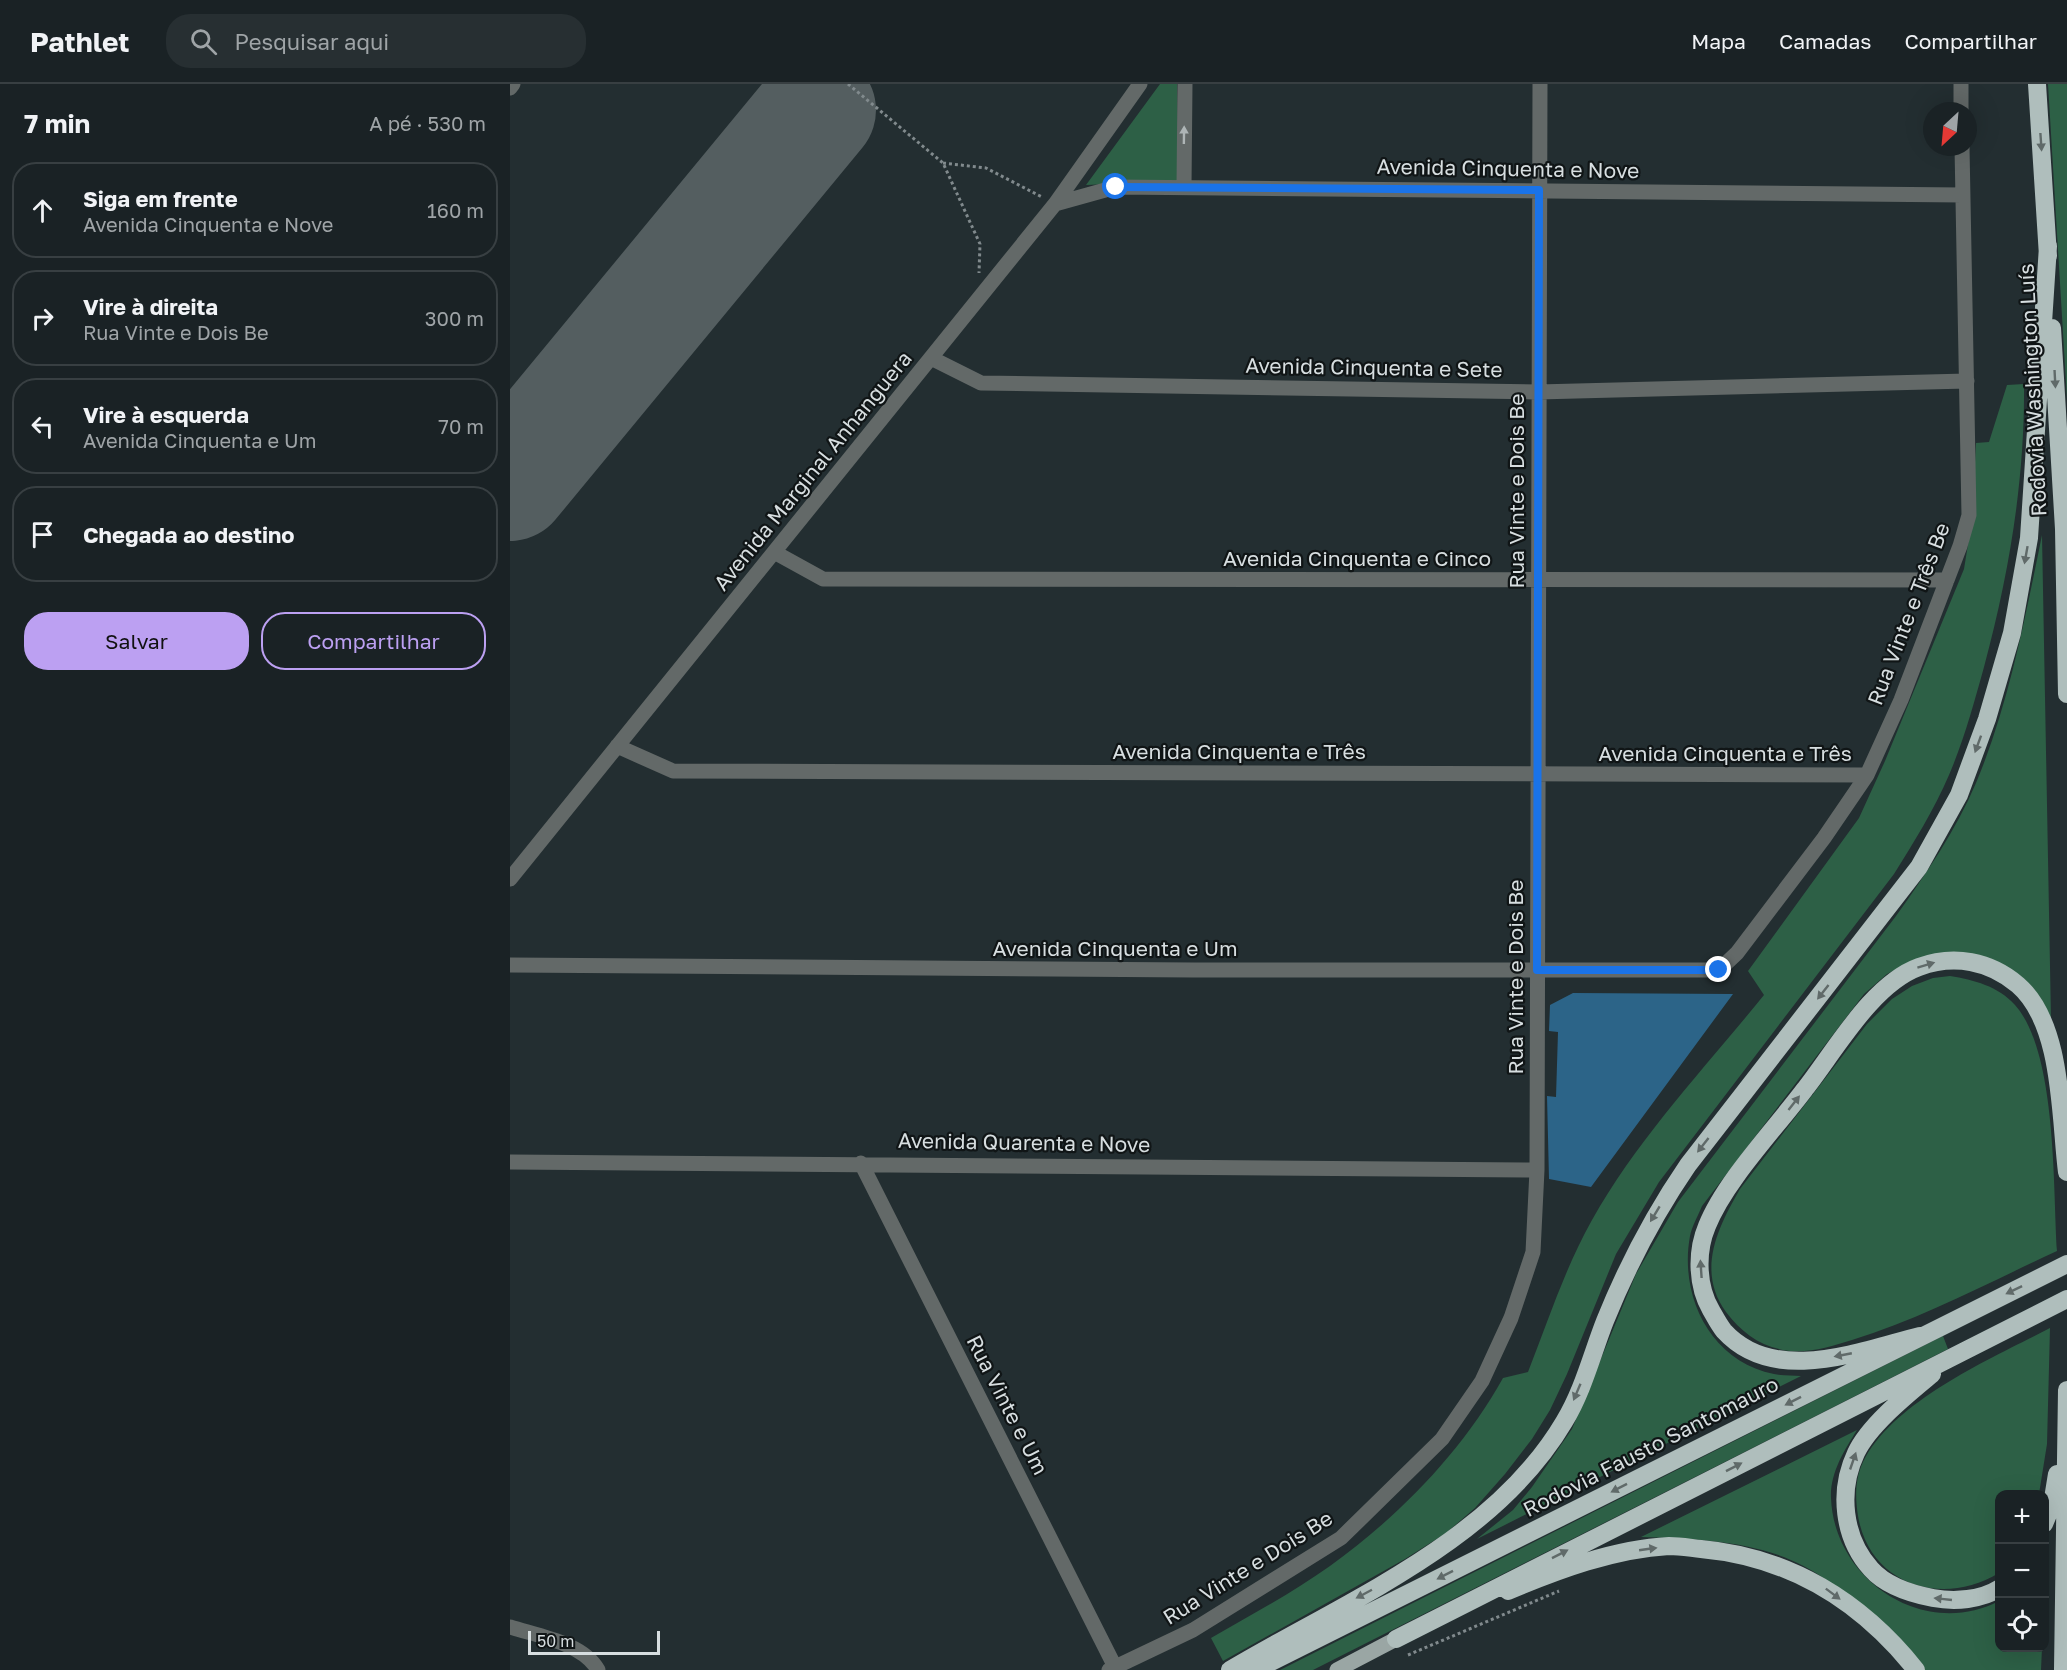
<!DOCTYPE html>
<html lang="pt">
<meta charset="utf-8">
<style>
body{margin:0;font-family:"Golos Text",sans-serif;background:#272f32;color:#f1f3f6}
.controls{position:absolute;right:18px;bottom:18px;display:grid;overflow:hidden;border-radius:12px;box-shadow:0 6px 24px #0002}
.controls button{width:54px;height:54px;display:grid;place-items:center;padding:0;border:0;border-bottom:2px solid #383f42;background:#1a2225;color:#f1f3f6;font:30px sans-serif}
.compass{position:absolute;left:1413px;top:18px;width:54px;height:54px;border-radius:50%;background:#1a2225;box-shadow:0 6px 24px #0002;rotate:206deg}
.scale{position:absolute;left:18px;bottom:15px;width:132px;box-sizing:border-box;padding-left:6px;border:3px solid #d7dee0;border-top:0;font-size:16px;line-height:21px;white-space:nowrap;color:#d7dee0;-webkit-text-stroke:4px #101516;paint-order:stroke}
.stop{position:absolute;width:18px;height:18px;margin:-14px;border:4px solid #1a73e8;border-radius:50%;background:#fff}
.stop.end{background:#1a73e8;border-color:#fff;box-shadow:0 2px 6px #0008}
.list{margin:0;padding:0;list-style:none}
h2{display:flex;justify-content:space-between;align-items:center;height:78px;margin:0;padding:0 24px;font-size:26px}
h2 small{font-size:20px;font-weight:400;color:#9fa4a7}
.list li{display:grid;grid-template-columns:39px 1fr auto;gap:18px;align-items:center;box-sizing:border-box;height:96px;margin:0 12px 12px;padding:0 12px;border:2px solid #383f42;border-radius:24px}
.list b{display:block;font-size:22px;white-space:nowrap}
.list p{margin:0;font-size:20px;white-space:nowrap;color:#9fa4a7}
.list em{font-size:20px;font-style:normal;color:#9fa4a7}
.actions{display:flex;gap:12px;padding:18px 24px}
.actions a{flex:1;padding:14px 0;border:2px solid #bca0f2;border-radius:24px;text-align:center;font-size:21px;color:#bca0f2}
.actions .main{background:#bca0f2;color:#111}
.icon{flex:none;width:33px;height:33px;fill:none;stroke:currentColor;stroke-width:2;stroke-linecap:round;stroke-linejoin:round}
.map{position:relative;flex:none;width:1557px;height:1586px;overflow:hidden}
header{display:flex;align-items:center;gap:36px;box-sizing:border-box;height:84px;padding:0 30px;background:#1a2225;border-bottom:2px solid #383f42}
header strong{font-size:28px}
nav{display:flex;gap:33px;margin-inline-start:auto;font-size:21px}
.search{width:420px;height:54px;background:#272f32;display:flex;align-items:center;gap:15px;box-sizing:border-box;padding:0 21px;border-radius:24px;color:#9fa4a7;font-size:22px}
main{display:flex}
aside{flex:1;background:#1a2225}
.map>svg:first-child{display:block}
.green{fill:#2d6046}
.lines{fill:none;stroke-linecap:round;stroke-linejoin:round}
.runway{stroke:#545e60;stroke-width:118}
.building{fill:#2c6488}
.path{stroke:#818a8d;stroke-width:3;stroke-dasharray:3 3;stroke-linecap:butt}
.street{stroke:#636968;stroke-width:15}
.primary{stroke:#9aa6a4;stroke-width:15}
.highway{stroke:#afbebc;stroke-width:18}
.oneway{fill:#aeb5b6}
.oneway2{fill:#606a69}
.route{stroke:#1a73e8;stroke-width:8}
.labels{text-anchor:middle;stroke-width:4.5;stroke-linejoin:round;paint-order:stroke}
.street-label{font-size:21px;fill:#d7dee0;stroke:#101516}
</style>
<header>
<strong>Pathlet</strong>
<div class="search"><svg class="icon" aria-label="search" viewBox="0 0 24 24"><circle cx="10" cy="10" r="6"/><path d="M15 15l6 6"/></svg>Pesquisar aqui</div>
<nav><a>Mapa</a><a>Camadas</a><a>Compartilhar</a></nav>
</header>
<main>
<aside>
<h2>7 min<small>A pé · 530 m</small></h2>
<ul class="list">
<li><svg class="icon" aria-label="ahead" viewBox="0 0 24 24"><path d="M12 20V5M6 11l6-6 6 6"/></svg><div><b>Siga em frente</b><p>Avenida Cinquenta e Nove</p></div><em>160 m</em></li>
<li><svg class="icon" aria-label="right" viewBox="0 0 24 24"><path d="M7 20v-9h11M14 6l5 5-5 5"/></svg><div><b>Vire à direita</b><p>Rua Vinte e Dois Be</p></div><em>300 m</em></li>
<li><svg class="icon" aria-label="left" viewBox="0 0 24 24"><path d="M17 20v-9H6M10 6l-5 5 5 5"/></svg><div><b>Vire à esquerda</b><p>Avenida Cinquenta e Um</p></div><em>70 m</em></li>
<li><svg class="icon" aria-label="arrive" viewBox="0 0 24 24"><path d="M6 21V4h12l-3 4 3 4H6"/></svg><div><b>Chegada ao destino</b></div></li>
</ul>
<div class="actions"><a class="main">Salvar</a><a>Compartilhar</a></div>
</aside>
<div class="map">
<svg width="1557" height="1586" viewBox="0 0 1557 1586">
<rect width="100%" height="100%" fill="#232e31"/>
<path class="green" d="M650,0H667L669,97L576,101Z
M1538,0H1557V315Z
M1514,300C1515,396 1499,490 1474,583C1464,619 1454,656 1439,691C1424,726 1404,758 1384,790L1149,1098L1106,1170L1057,1290L1040,1326L1022,1355L995,1390L965,1424L936,1449L895,1475L713,1577L701,1554C741,1531 782,1509 820,1482C888,1433 952,1368 993,1294L1018,1288C1038,1237 1055,1184 1082,1136C1128,1054 1195,984 1254,911L1238,887L1349,734L1375,677L1454,485L1462,436L1466,359L1479,358L1497,301Z
M1532,451L1541,936L1492,881L1398,879L1377,890L1354,910L1192,1122C1188,1132 1182,1142 1180,1152C1169,1212 1200,1277 1264,1290C1273,1292 1283,1291 1291,1292L967,1455L1003,1426L1022,1403L1062,1345L1126,1190L1168,1118L1386,832C1416,790 1446,746 1466,699C1499,620 1515,534 1532,451Z
M1440,892C1464,896 1488,902 1505,921C1547,968 1543,1104 1547,1167C1480,1198 1413,1234 1342,1256C1322,1262 1301,1269 1280,1267C1252,1264 1232,1249 1216,1228C1186,1187 1208,1143 1230,1105L1357,940L1382,915L1402,902L1423,894Z
M1540,1244L1537,1360L1529,1410H1490L1489,1489C1433,1523 1360,1502 1348,1432C1345,1413 1345,1395 1353,1378C1383,1317 1482,1274 1540,1244Z
M1433,1252L1438,1265L803,1586H770Z
M1347,1346C1334,1367 1320,1389 1321,1414C1324,1496 1414,1556 1489,1517L1490,1564H1532L1531,1586H1414C1382,1556 1350,1523 1316,1496C1265,1457 1192,1455 1131,1453Z"/>
<g class="lines">
<path class="runway" d="M0,398L307,26"/>
</g>
<path class="building" d="M1063,909L1223,910L1081,1103L1039,1095L1037,1012L1046,1013L1048,948L1039,947L1040,921Z"/>
<g class="lines">
<path class="path" d="M338,0L433,79L470,160L469,189
M433,79L476,84L532,113
M898,1571L1049,1507"/>
<path class="street" d="M1451,0V27
M0,4L3,0
M674,102L675,0
M545,120L606,103L1453,111
M421,274L471,299L1028,308L1457,297
M264,468L313,495L1437,496
M107,662L163,687L1357,691
M0,795L545,120L630,0
M0,881L684,886H1209L1227,869L1314,754L1357,691L1391,616L1450,462L1459,431L1452,63
M0,1078L1027,1086
M351,1079L605,1583
M0,1543C28,1552 73,1559 88,1586
M599,1586L683,1546L831,1454L932,1355L972,1297L1001,1234L1023,1168L1027,1086L1030,0"/>
<path class="primary" d="M827,1586L886,1555"/>
<path class="highway" d="M1527,0L1538,172
M1542,244L1554,445L1557,610
M1410,1252C1350,1267 1264,1302 1214,1247C1209,1241 1205,1233 1201,1226C1187,1202 1186,1168 1197,1142C1215,1097 1265,1045 1295,1005C1325,967 1362,900 1409,883C1444,870 1480,877 1508,901C1553,940 1550,1033 1557,1088
M1422,1290C1398,1310 1359,1341 1346,1369C1328,1407 1333,1454 1361,1485C1376,1502 1402,1510 1423,1514C1445,1518 1471,1516 1490,1504
M1534,1440L1542,1421L1547,1390
M998,1507C1048,1486 1104,1465 1159,1462C1170,1462 1181,1464 1191,1465C1279,1473 1351,1517 1406,1586
M886,1555L1557,1215
M720,1586C836,1517 983,1458 1054,1338C1073,1307 1082,1270 1095,1237C1118,1180 1143,1132 1178,1081L1409,783L1449,711L1477,635L1502,549L1519,454L1538,162
M745,1586L1557,1180
M1553,1586L1557,1306"/>
</g>
<defs><path id="oneway-solid" d="M-6-.8H1V-3.2L6.5 0L1 3.2V.8H-6Z" transform="scale(1.5)"/></defs>
<use class="oneway" href="#oneway-solid" transform="translate(674 51) rotate(-89)"/>
<g class="oneway2">
<use href="#oneway-solid" transform="translate(1531 58) rotate(86)"/>
<use href="#oneway-solid" transform="translate(1545 295) rotate(87)"/>
<use href="#oneway-solid" transform="translate(1516 471) rotate(100)"/>
<use href="#oneway-solid" transform="translate(1468 660) rotate(110)"/>
<use href="#oneway-solid" transform="translate(1416 881) rotate(-17)"/>
<use href="#oneway-solid" transform="translate(1313 908) rotate(128)"/>
<use href="#oneway-solid" transform="translate(1284 1019) rotate(-52)"/>
<use href="#oneway-solid" transform="translate(1193 1061) rotate(128)"/>
<use href="#oneway-solid" transform="translate(1145 1130) rotate(121)"/>
<use href="#oneway-solid" transform="translate(1191 1185) rotate(-94)"/>
<use href="#oneway-solid" transform="translate(1504 1206) rotate(154)"/>
<use href="#oneway-solid" transform="translate(1333 1271) rotate(169)"/>
<use href="#oneway-solid" transform="translate(1067 1308) rotate(113)"/>
<use href="#oneway-solid" transform="translate(1283 1317) rotate(153)"/>
<use href="#oneway-solid" transform="translate(1343 1377) rotate(-71)"/>
<use href="#oneway-solid" transform="translate(1224 1383) rotate(-27)"/>
<use href="#oneway-solid" transform="translate(1109 1404) rotate(153)"/>
<use href="#oneway-solid" transform="translate(1138 1465) rotate(-8)"/>
<use href="#oneway-solid" transform="translate(1050 1470) rotate(-27)"/>
<use href="#oneway-solid" transform="translate(935 1491) rotate(153)"/>
<use href="#oneway-solid" transform="translate(854 1510) rotate(152)"/>
<use href="#oneway-solid" transform="translate(1323 1510) rotate(37)"/>
<use href="#oneway-solid" transform="translate(1433 1515) rotate(-174)"/>
</g>
<g class="lines">
<path class="route" d="M606,103L1029,106L1027,886H1209"/>
</g>
<g class="labels">
<g class="street-label">
<text transform="translate(998 85) rotate(1)" y="7">Avenida Cinquenta e Nove</text>
<text transform="translate(864 284) rotate(1)" y="7">Avenida Cinquenta e Sete</text>
<text transform="translate(1523 306) rotate(-93)" y="7">Rodovia Washington Luís</text>
<text transform="translate(303 387) rotate(-51)" y="7">Avenida Marginal Anhanguera</text>
<text transform="translate(1007 407) rotate(-90)" y="7">Rua Vinte e Dois Be</text>
<text x="847" y="482">Avenida Cinquenta e Cinco</text>
<text transform="translate(1399 530) rotate(-69)" y="7">Rua Vinte e Três Be</text>
<text x="729" y="675">Avenida Cinquenta e Três</text>
<text x="1215" y="677">Avenida Cinquenta e Três</text>
<text x="605" y="872">Avenida Cinquenta e Um</text>
<text transform="translate(1006 893) rotate(-90)" y="7">Rua Vinte e Dois Be</text>
<text transform="translate(514 1059) rotate(1)" y="7">Avenida Quarenta e Nove</text>
<text transform="translate(497 1321) rotate(63)" y="7">Rua Vinte e Um</text>
<text transform="translate(1141 1363) rotate(-27)" y="7">Rodovia Fausto Santomauro</text>
<text transform="translate(738 1484) rotate(-32)" y="7">Rua Vinte e Dois Be</text>
</g>
</g>
</svg>
<div class="controls">
<button>+</button>
<button>−</button>
<button><svg class="icon" aria-label="locate" viewBox="0 0 24 24"><circle cx="12" cy="12" r="6"/><path d="M12 2v4M12 18v4M2 12h4M18 12h4"/></svg></button>
</div>
<svg class="compass" viewBox="-18 -18 36 36"><path d="M0-13l5 13h-10z" fill="#e53935"/><path d="M0 13l5-13h-10z" fill="#9fa4a7"/></svg>
<div class="scale">50 m</div>
<div class="stop" style="left:606px;top:103px"></div>
<div class="stop end" style="left:1209px;top:886px"></div>
</div>
</main>
